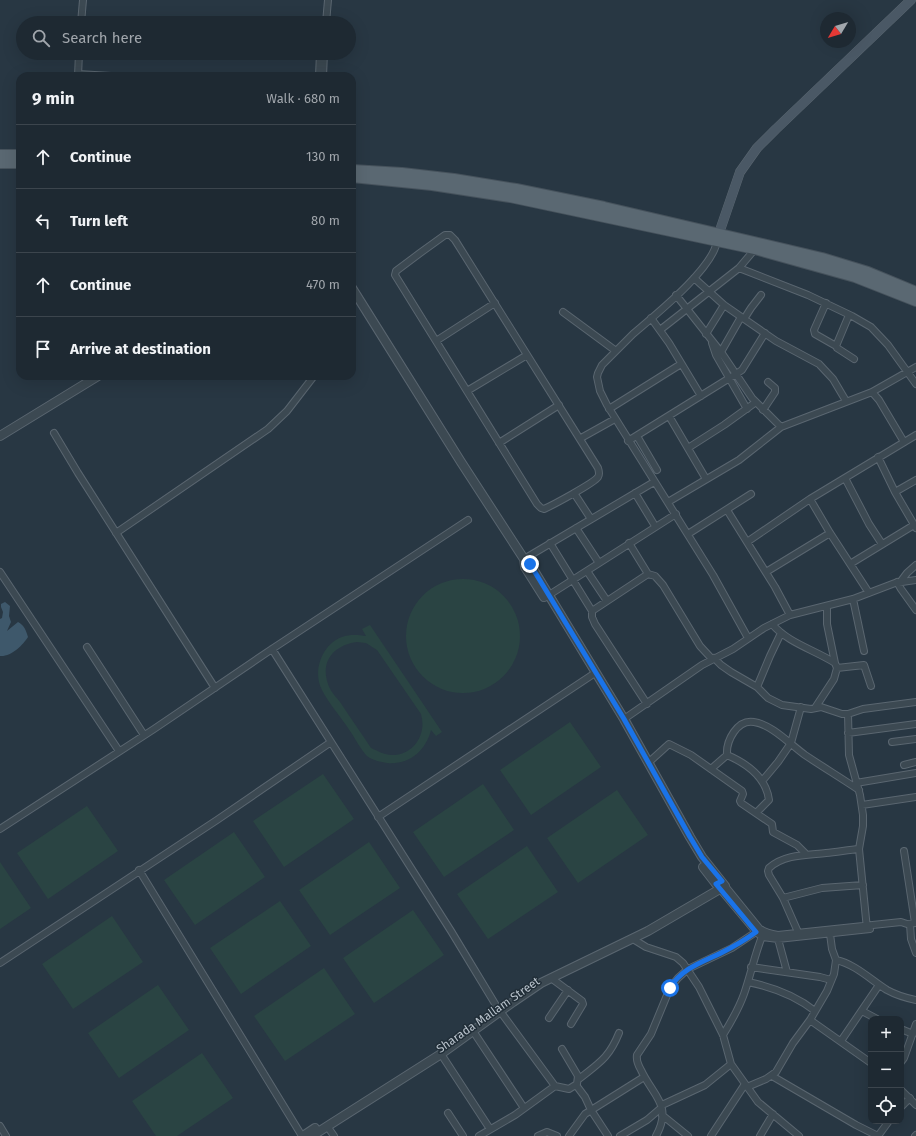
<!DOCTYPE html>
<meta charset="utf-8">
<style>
body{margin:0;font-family:"Fira Sans",sans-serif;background:#2b353e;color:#f1f3f6}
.controls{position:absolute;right:12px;bottom:12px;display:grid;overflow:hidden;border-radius:8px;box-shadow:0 4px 16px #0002}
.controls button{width:36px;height:36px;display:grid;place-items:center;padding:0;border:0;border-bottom:1px solid #3c454d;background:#1e2932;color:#f1f3f6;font:20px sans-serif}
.compass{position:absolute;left:820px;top:12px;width:36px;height:36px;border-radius:50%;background:#1e2932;box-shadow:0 4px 16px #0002;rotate:232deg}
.stop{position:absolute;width:12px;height:12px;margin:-9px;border:3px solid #1a73e8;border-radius:50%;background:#fff}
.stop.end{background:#1a73e8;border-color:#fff;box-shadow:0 1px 4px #0008}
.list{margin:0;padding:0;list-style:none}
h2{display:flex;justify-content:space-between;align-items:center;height:52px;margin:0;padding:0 16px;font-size:17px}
h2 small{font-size:13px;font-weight:400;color:#a1a6ac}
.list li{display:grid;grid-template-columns:26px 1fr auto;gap:12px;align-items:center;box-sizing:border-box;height:64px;padding:0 16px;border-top:1px solid #3c454d}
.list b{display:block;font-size:15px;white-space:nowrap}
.list em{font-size:13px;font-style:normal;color:#a1a6ac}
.icon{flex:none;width:22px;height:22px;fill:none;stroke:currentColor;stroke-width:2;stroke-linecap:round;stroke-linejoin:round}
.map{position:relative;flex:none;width:916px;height:1136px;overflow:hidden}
.search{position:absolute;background:#1e2932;box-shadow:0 4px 16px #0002;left:16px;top:16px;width:340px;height:44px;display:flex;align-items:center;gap:10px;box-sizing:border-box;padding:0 14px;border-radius:22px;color:#a1a6ac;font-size:15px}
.panel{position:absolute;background:#1e2932;box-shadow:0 4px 16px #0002;left:16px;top:72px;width:340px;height:308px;border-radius:12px}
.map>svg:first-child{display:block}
.green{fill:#2a4443;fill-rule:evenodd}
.water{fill:#3e586b}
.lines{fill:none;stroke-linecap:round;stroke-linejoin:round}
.minor-casing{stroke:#5a6670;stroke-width:8}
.tertiary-casing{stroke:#5a6670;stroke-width:10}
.secondary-casing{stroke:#5a6670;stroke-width:10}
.primary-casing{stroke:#46525c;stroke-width:12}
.minor{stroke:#3c4952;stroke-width:6}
.tertiary{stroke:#3c4952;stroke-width:8}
.secondary{stroke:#4a5865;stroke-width:9}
.primary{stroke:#5a6872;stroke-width:10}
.route{stroke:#1a73e8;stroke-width:5}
.labels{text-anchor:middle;stroke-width:3;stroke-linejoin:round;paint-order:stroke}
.street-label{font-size:12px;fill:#b9c3cc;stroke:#212e38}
</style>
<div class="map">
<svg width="916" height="1136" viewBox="0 0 916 1136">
<rect width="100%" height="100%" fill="#283743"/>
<path class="green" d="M406 636a57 57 0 1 1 114 0a57 57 0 1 1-114 0Z
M370,625L442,732L436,736L431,730C426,750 410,765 387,763C381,762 372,760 367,756C361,750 355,738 350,731C341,717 329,704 322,690C312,672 322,644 342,637C350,634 359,635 366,636L362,629ZM357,642L366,643L377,650L421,714C427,734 414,755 392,755C384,755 378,751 371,748C361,733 350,717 340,702C336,697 330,691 328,684C320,661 334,645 357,642Z
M570,722L601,767L531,815L500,770Z
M323,774L354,819L284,867L253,821Z
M483,784L514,830L444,877L413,832Z
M617,790L648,835L578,883L547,838Z
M87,806L118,851L48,899L17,853Z
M234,832L265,877L195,925L164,880Z
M369,842L400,888L330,935L299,890Z
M527,846L558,892L488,939L457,894Z
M0,862L31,908L0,929Z
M280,901L311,946L241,994L210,948Z
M413,910L444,955L374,1003L343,958Z
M112,916L143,962L73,1009L42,964Z
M324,968L355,1014L285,1061L254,1016Z
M158,985L189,1030L119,1078L88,1033Z
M202,1053L233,1098L177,1136H156L132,1101Z"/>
<path class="water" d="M5,602L10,606L9,616L11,622L7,631L18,622C24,625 26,630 28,637C23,645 11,657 0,656V619L2,618L3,612L1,607V604Z"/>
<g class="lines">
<g class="minor-casing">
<path id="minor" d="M81,23L83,0
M326,23L328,0
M78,74L111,76
M78,76L79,53
M319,76L320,53
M323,76L324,53
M445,235H450L455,240L598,468C599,471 600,474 598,477C594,483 553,505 544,509L541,508L537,504L395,275L396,271L420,253Z
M717,241C713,269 655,315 633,334C623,344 613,354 602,365L598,373L597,377L600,391L607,405L713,575L748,638
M739,268L808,295L852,316L871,327L888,345L916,384
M694,278L724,305L776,341L819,364L833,379L846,401
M676,295L721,352L752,398L781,427
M826,303L814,330L815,334L836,346
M563,312L616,351
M849,315L836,346L837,348L854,359
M651,318L669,343L701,396
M744,319L751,308L761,295
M660,330L739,268L755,249
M706,334L724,305
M436,341L495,303
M712,343L716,355L747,409
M721,352L741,317
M467,391L527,355
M872,392L879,400L904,442
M609,409L681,364
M763,410L775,392V388L768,382
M669,416L706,479
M54,433L78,473L215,688
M637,436L657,470
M581,438L615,419
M628,441L736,374L742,370L765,333
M499,443L559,405
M688,448L724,425L756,402
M878,457L895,492L916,528
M845,478L869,524L882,544
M895,492L916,480
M574,493L591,519
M635,493L655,526
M810,499L830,533L869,593
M668,502L739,460L781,427L872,392L916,367
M727,510L775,587L790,615
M576,528L599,563
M116,533L268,429L287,411L314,376
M688,534L751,494
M747,542L810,499L916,435
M550,543L592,611V617L595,624L647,704
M629,543L648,574
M524,559L654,482
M850,564L914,525
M587,571L607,601
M0,572L119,751
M766,572L830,533
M901,581L907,573L916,565
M897,582L901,589L916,610
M549,595L676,514
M853,599L864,651
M827,606V624L835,663
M592,611L648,574L655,576L663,585L700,646L712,659
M772,624C788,643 815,650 835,663L837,668L864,665L871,686
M87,647L144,735
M272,649L451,931L497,1007
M714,658L721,665L731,672L757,687L768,698L782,705L811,709L821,707L842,714H848L863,709L916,702
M757,687L770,656L781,633
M815,708L834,679L837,668
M848,714L849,755L860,795L863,815V826L859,849L867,929
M624,719L702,665L733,649L764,628L790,615L853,599L895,583L916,580
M848,733L916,724
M892,742L916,739
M727,755C726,741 737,719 754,722C771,724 791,745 805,755C823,767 841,778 859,790
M648,763L669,744L691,755L742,791L743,794L740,801L741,803L772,824L773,832L797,845L806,854
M904,765L916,762
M711,769L727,755C748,764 766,777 769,800L756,813
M763,780L778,762L791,743L801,707
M856,783L916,773
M862,805L916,797
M378,817L592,675
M0,829L154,729L272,649L468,520
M904,851L915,923
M139,870L302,1136
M725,886L759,928C765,933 771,934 778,935L901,922L907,924L916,923
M720,889L756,932L762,937L778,939L870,929
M783,898L822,888L863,885
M910,924L911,939L916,953
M798,932L783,898L769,875L768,871L769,868C784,854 808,855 826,853C837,852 848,850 859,849
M633,939L646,947L676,957L683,963L699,987L723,1035L731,1064L758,1102L799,1136
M778,939L787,972
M836,960C855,964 871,980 887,990C896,995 906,998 916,1000
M0,963L217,820L331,742
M751,967L820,977L831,980
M551,978L582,1001L583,1004L571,1024
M748,982C773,987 795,995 815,1011
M500,1011L555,1086L569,1089L577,1084L578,1076L562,1049
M862,1011L877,1019
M549,1018L568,990
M810,1020L871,1063
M901,1029L913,1034
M473,1031L524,1108
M723,1035C731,1022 739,1008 744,994C751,974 755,953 763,934
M841,1041L879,985
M441,1054L490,1129
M901,1062L904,1058L916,1024
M772,1076L856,1125L878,1136
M579,1079C599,1063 609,1058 619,1033
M576,1085L585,1097L591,1110L608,1136
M747,1087L766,1079L776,1072L793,1043L810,1020L827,991L834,974L836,960L832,949L830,934
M901,1090L916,1105
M662,1105L705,1085L731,1064
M901,1107L910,1098
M448,1113L463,1136
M662,1115L688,1136
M0,1126L6,1136
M327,1126L334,1136
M479,1136L515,1115L555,1086
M538,1136L547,1132L557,1136
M569,1136L585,1114L644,1077
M620,1136L647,1120L661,1108
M656,1136C673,1105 653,1096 641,1070C638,1065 636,1061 637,1055L651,1034L670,988L678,978L688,969L732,948L756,932
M711,1136L745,1084
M760,1136L773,1114
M878,1136L889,1121
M915,1136L916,1135"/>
</g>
<g class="tertiary-casing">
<path id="tertiary" d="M0,436L98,376
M524,559L525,567L544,597
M703,867L720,889
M303,1136L315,1128
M312,1136L441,1054L513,1002L541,983L648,931L725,886L702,857L690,837L624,719L530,564L524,559L461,462L352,288"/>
</g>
<g class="secondary-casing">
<path id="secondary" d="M717,239L740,172L757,148L776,129L911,0"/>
</g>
<g class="primary-casing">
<path id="primary" d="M0,155H20
M0,163H20
M352,170L402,173L454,179L516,189L604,207L822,258L868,272L916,292
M352,177L432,185L510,197L755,249L855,277L916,301"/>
</g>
<use href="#minor" class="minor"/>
<use href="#tertiary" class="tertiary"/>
<use href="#secondary" class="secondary"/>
<use href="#primary" class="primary"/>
</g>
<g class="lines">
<path class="route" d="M530,564L624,719L690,837L702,857L722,881L716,884L756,932C745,940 733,947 721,953C702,962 681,969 670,988"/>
</g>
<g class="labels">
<g class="street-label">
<text transform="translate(488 1015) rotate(-35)" y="4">Sharada Mallam Street</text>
</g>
</g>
</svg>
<div class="controls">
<button>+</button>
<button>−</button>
<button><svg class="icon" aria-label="locate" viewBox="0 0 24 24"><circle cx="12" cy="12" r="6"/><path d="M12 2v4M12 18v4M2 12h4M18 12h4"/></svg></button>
</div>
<svg class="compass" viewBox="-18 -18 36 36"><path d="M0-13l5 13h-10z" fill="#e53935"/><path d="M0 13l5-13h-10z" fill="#a1a6ac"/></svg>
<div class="stop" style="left:670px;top:988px"></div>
<div class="stop end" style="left:530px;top:564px"></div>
<div class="search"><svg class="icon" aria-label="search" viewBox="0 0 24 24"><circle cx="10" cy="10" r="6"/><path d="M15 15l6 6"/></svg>Search here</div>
<section class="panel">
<h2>9 min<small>Walk · 680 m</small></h2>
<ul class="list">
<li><svg class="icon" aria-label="ahead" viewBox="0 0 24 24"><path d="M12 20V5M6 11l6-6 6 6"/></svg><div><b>Continue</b></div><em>130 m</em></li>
<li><svg class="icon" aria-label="left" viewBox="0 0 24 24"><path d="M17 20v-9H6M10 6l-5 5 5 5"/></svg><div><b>Turn left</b></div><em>80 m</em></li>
<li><svg class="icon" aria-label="ahead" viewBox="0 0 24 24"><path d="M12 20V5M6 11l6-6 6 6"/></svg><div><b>Continue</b></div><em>470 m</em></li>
<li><svg class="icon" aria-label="arrive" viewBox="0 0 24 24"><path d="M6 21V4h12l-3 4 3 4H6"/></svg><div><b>Arrive at destination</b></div></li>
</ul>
</section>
</div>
